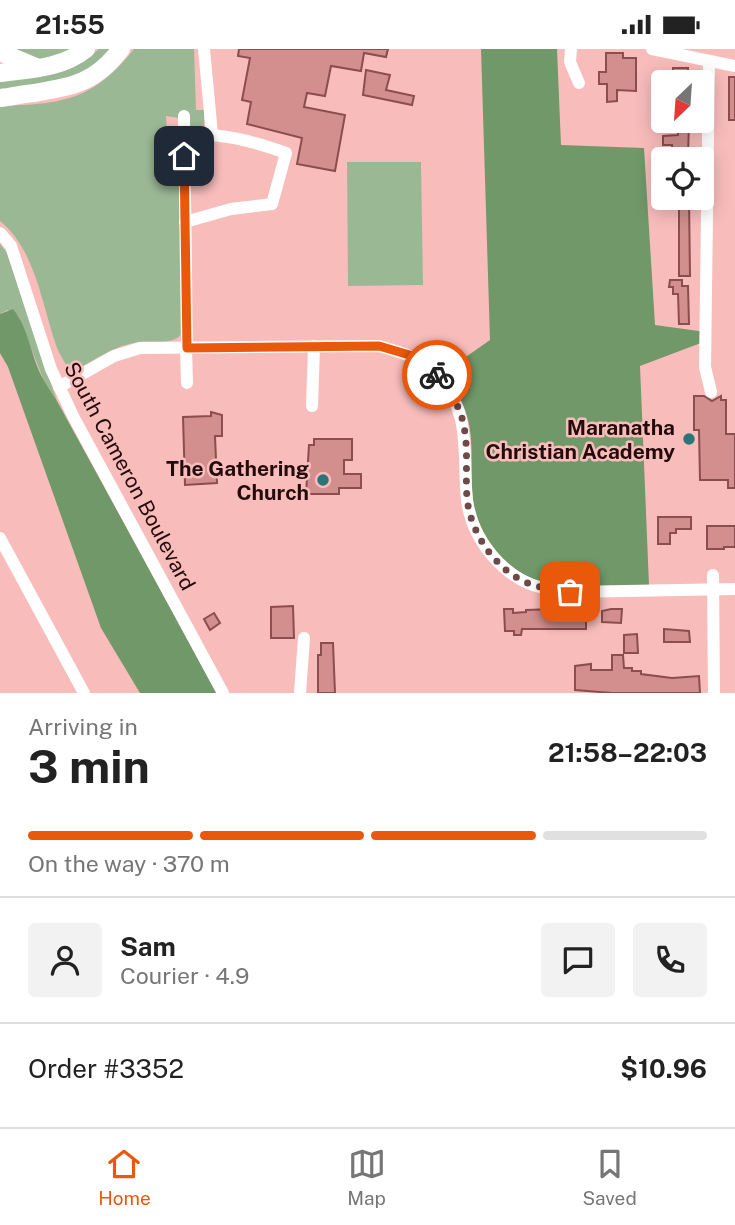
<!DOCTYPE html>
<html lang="en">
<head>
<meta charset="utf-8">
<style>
	:root { --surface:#fff; --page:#f2f2f2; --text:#222; --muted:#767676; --line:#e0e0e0; --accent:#ea580c }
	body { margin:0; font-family:"Public Sans",sans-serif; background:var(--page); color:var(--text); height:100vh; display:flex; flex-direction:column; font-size:26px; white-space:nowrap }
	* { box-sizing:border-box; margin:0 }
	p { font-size:23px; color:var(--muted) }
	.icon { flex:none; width:38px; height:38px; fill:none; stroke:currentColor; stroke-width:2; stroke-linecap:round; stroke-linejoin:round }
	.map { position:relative; height:644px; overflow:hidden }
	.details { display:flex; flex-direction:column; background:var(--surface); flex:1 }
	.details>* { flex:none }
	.needle { width:46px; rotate:205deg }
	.controls { position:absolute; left:651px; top:21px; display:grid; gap:14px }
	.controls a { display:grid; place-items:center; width:63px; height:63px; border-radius:7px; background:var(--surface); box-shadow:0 4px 18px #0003; font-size:35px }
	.pin { position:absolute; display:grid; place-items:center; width:60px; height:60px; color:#fff; margin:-30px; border-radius:14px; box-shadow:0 4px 10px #0006 }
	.courier { position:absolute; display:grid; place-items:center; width:70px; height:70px; margin:-35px; border:5px solid #ea580c; border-radius:50%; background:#fff; color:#222; box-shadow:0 2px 9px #0007 }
	.overview em { font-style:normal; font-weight:700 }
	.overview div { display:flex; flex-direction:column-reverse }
	.overview { display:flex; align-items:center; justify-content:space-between; height:119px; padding:0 28px }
	h1 { font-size:46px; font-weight:700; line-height:52px }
	.bar { display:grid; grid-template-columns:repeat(4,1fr); gap:10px 7px; align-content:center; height:84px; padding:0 28px }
	.bar i { height:9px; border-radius:5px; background:var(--line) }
	.bar .current { background:var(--accent) }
	.bar p { grid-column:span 4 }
	.line { display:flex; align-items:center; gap:18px; padding:0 28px; border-top:2px solid var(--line) }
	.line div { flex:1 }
	.round { display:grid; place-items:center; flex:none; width:74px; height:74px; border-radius:7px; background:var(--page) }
	.status { display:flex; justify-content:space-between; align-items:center; height:49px; padding:0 35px; background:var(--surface); direction:ltr }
	.status svg { height:19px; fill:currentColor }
	.menu { display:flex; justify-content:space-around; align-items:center; height:98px; border-top:2px solid var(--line); background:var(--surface); font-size:19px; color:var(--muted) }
	.menu a { display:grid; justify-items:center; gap:4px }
	.menu .current { color:var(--accent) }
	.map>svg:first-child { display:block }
	.green { fill:#9bb895 }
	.forest { fill:#719869 }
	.building { fill:#d28f8e; stroke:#8c4d4d; stroke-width:2 }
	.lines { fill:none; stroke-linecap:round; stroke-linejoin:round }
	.minor { stroke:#fff; stroke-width:12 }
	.highway { stroke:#fff; stroke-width:18 }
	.done { stroke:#6e4949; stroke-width:7; stroke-dasharray:0 12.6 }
	.route { stroke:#ea580c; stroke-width:9 }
	.poi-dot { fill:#2b7579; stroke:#f8bdbb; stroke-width:2.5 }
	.labels { text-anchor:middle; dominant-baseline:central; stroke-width:5; stroke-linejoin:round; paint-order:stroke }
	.poi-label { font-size:21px; font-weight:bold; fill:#240b0b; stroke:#f8bdbb; text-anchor:end }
	.street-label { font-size:21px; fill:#240b0b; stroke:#f8bdbb }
</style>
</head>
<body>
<div class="status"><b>21:55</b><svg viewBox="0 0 49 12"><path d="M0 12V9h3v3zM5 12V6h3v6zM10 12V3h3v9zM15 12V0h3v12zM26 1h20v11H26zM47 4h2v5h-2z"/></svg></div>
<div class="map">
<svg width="735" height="644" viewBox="0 0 735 644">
	<rect width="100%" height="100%" fill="#f8bdbb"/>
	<!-- green -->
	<g class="green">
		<polygon points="3,0 76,0 42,13"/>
		<path d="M99 0H116L82 28 0 45V31C39 27 68 28 99 0Z"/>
		<path d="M134 0H194L196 61H204V76L202 80H189L188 62 180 63 179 69 166 67 167 81 178 85 181 94 182 285C171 297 154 291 139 293 115 296 94 311 73 323L69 322C66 314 60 307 57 299 42 257 36 201 0 172V57C62 55 93 52 134 0Z"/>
		<polygon points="347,113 421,113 423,236 348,237"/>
		<polygon points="0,195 7,204 57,352 44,332 18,266 7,261 0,265"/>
	</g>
	<!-- forest -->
	<g class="forest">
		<path d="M481 0H557L561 96 644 99 655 276 706 283V292L640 317 649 536C616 537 580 542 547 535 508 525 479 490 473 451 469 421 476 390 465 361 461 348 450 335 443 324L490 291Z"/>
		<path d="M13 260C26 275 30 299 37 317 42 330 50 341 57 352L217 644H140L101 579 8 318 0 304V265Z"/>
	</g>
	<!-- building -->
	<g class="building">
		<polygon points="239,0 388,0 386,8 364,4 361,22 331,17 325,47 307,44 304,58 345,66 335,122 297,115 302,89 247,75 251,53 242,51 250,9 238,7"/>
		<polygon points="606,4 623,4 623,9 636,9 636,42 617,41 617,52 607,53 607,35 599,35 599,23 606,23"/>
		<polygon points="673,19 688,19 688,33 678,33 678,25 673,25"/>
		<polygon points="366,21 390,26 386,41 414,47 412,56 363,46"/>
		<rect x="729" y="28" width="6" height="43"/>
		<polygon points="678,72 689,72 688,108 673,108 672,96 663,96 663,87 678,86"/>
		<polygon points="679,149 689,149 690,227 679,227"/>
		<polygon points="670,231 682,231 682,237 688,237 689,275 679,275 678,245 673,245 673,238 669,238"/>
		<polygon points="694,347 704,347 712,352 721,347 721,351 726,351 726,385 735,385 735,439 728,439 728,431 700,431 699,381 694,381"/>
		<polygon points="211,363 222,366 222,387 215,387 217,434 185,436 183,368 211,367"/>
		<polygon points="314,390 352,390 352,411 344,411 344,425 361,425 361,439 339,439 339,445 306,445 309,396 314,396"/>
		<polygon points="658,468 691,468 691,480 676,480 676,484 670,484 670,495 658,495"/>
		<polygon points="707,477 735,477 735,498 724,498 724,500 707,500"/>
		<polygon points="293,557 294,589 271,589 271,558"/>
		<polygon points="504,560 513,560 513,564 526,563 526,561 556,560 559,562 579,560 586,562 586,580 522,580 521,586 514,586 514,582 505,582"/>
		<polygon points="611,560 622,560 621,574 602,573 602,562"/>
		<polygon points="214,564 220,574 210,581 204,570"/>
		<polygon points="664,580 689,582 690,593 664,593"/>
		<polygon points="637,585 638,604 624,604 624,586"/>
		<polygon points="321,594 333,594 335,644 318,644 318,606 321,606"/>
		<polygon points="612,606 623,606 624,619 632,619 632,622 641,622 641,625 672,629 699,627 700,644 612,644 575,641 575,617 591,615 591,621 612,621"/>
	</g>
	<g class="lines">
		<!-- minor -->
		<g class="minor">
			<polyline points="204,0 212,85"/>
			<polyline points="571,0 570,13 579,34"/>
			<polyline points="652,0 735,17"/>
			<polyline points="709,12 705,318 711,343"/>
			<polyline points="184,67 187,299"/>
			<path d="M184 86C220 83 252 92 286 104L272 155 231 160 185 173"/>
			<polyline points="0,184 11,197 51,320 73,367 223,644"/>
			<polyline points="186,299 187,334"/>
			<path d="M59 338 114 307 140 299 379 297C399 303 421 308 436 325 473 364 462 404 467 451 472 491 504 530 543 539 552 542 561 542 570 543L735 540"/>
			<polyline points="312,357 314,297"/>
			<polyline points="0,489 84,644"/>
			<polyline points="713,526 714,644"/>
			<polyline points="300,644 304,589"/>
		</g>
		<!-- highway -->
		<g class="highway">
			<polyline points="0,3 36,18"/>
			<path d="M0 24C30 20 61 20 86 0"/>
			<path d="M0 49C11 48 22 45 34 44 74 37 95 34 121 0"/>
		</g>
	</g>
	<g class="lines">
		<!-- done -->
		<path class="done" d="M437 326C448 340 459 355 463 373 469 398 465 424 467 449 470 482 493 517 523 532 538 539 554 541 570 543"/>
		<!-- route -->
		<polyline class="route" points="184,107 187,299 379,297 413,307 437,326"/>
	</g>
	<!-- markers -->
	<g class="poi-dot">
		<circle cx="689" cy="390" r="7"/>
		<circle cx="323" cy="431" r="7"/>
	</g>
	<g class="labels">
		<!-- poi labels -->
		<g class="poi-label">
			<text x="675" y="378">Maranatha<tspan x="675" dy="24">Christian Academy</tspan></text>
			<text x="309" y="419">The Gathering<tspan x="309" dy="24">Church</tspan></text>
		</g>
		<!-- street labels -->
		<g class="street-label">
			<text transform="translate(130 427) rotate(62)">South Cameron Boulevard</text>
		</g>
	</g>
</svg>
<div class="controls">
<a><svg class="needle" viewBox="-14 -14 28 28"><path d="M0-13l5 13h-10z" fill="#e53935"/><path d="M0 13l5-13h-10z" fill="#767676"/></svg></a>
<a><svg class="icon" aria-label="locate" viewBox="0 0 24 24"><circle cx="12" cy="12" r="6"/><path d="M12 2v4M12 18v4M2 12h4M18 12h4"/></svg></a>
</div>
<div class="pin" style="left:570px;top:543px;background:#ea580c"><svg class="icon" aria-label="bag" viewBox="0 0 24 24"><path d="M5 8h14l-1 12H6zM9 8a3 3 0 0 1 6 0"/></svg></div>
<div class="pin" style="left:184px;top:107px;background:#1f2937"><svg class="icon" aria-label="home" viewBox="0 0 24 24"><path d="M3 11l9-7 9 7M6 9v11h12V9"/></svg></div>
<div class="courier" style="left:437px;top:326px"><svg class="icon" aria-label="bike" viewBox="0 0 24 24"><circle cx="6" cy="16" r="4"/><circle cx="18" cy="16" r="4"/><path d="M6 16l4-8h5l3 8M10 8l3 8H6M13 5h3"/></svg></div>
</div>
<section class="details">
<div class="overview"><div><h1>3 min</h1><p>Arriving in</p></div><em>21:58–22:03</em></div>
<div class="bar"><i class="current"></i><i class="current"></i><i class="current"></i><i></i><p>On the way · 370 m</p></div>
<div class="line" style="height:126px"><a class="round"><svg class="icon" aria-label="person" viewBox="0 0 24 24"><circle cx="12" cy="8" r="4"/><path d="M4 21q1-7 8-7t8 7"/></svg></a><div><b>Sam</b><p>Courier · 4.9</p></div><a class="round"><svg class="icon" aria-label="chat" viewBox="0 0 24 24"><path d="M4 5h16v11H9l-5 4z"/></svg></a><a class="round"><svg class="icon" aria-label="phone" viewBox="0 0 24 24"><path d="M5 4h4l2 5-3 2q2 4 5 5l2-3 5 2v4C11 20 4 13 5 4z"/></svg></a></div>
<div class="line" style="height:91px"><div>Order #3352</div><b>$10.96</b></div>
</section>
<nav class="menu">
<a class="current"><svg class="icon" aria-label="home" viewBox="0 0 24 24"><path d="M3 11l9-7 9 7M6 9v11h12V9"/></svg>Home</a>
<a><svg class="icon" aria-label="map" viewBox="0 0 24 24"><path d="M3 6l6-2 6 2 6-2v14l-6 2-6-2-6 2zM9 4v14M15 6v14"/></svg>Map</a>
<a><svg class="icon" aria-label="saved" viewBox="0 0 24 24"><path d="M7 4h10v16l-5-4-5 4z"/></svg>Saved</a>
</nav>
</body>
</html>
